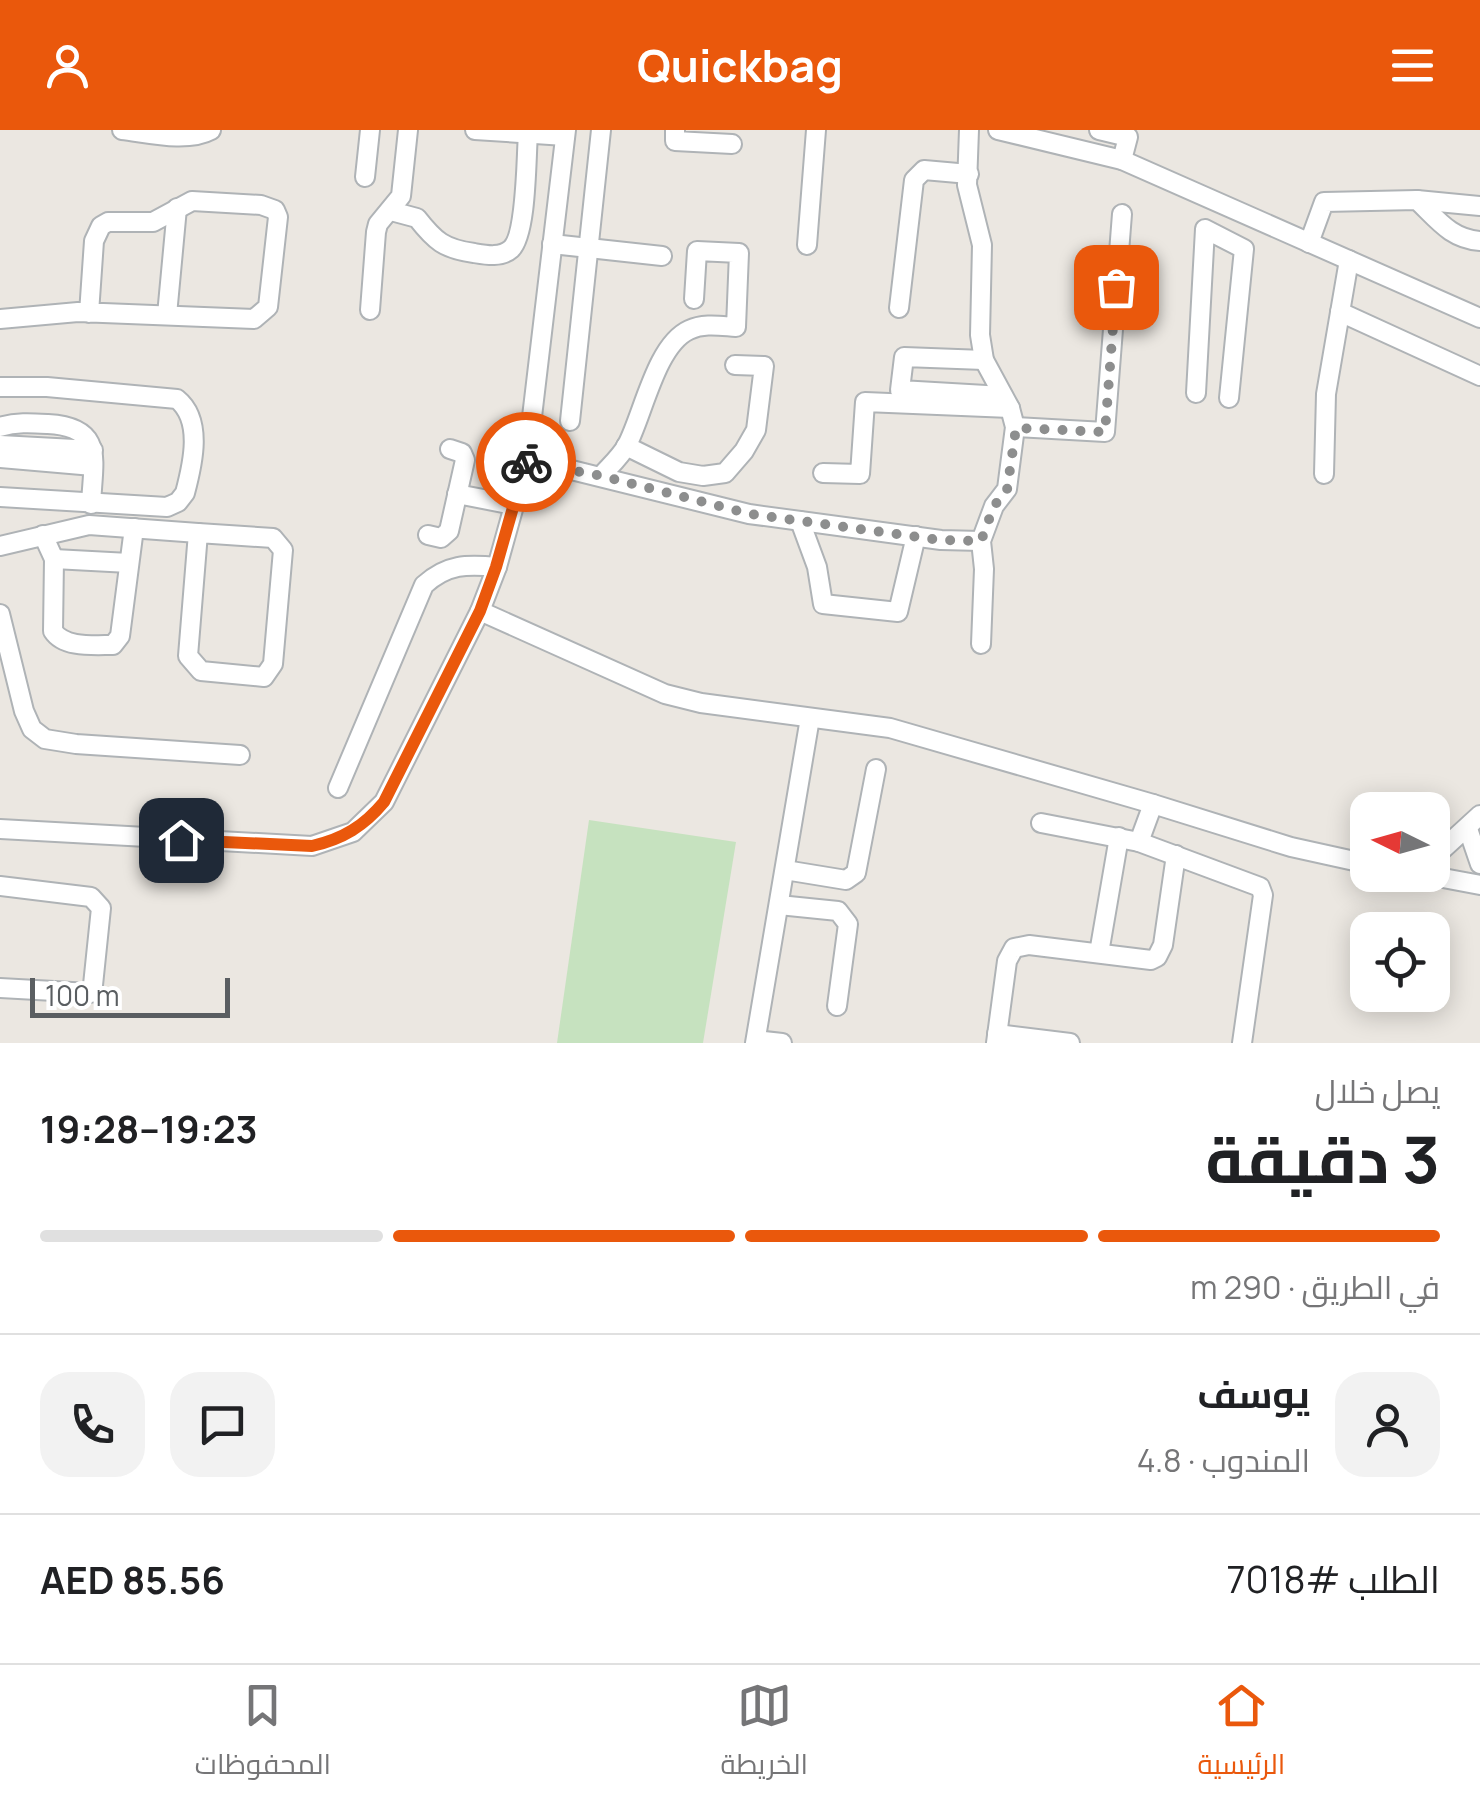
<!DOCTYPE html>
<html lang="ar">
<head>
<meta charset="utf-8">
<style>
	:root { --surface:#fff; --page:#f2f2f2; --text:#202124; --muted:#757577; --line:#e0e0e0; --accent:#ea580c }
	body { margin:0; font-family:Manrope,Cairo,sans-serif; background:var(--page); color:var(--text); direction:rtl; height:100vh; display:flex; flex-direction:column; font-size:38px; white-space:nowrap }
	* { box-sizing:border-box; margin:0 }
	p { font-size:32px; color:var(--muted) }
	.icon { flex:none; width:55px; height:55px; fill:none; stroke:currentColor; stroke-width:2; stroke-linecap:round; stroke-linejoin:round }
	.map { position:relative; height:913px; overflow:hidden; direction:ltr }
	.drawer { display:flex; flex-direction:column; background:var(--surface); flex:1 }
	.drawer>* { flex:none }
	.needle { width:65px; rotate:275deg }
	.buttons { position:absolute; left:1350px; top:662px; display:grid; gap:20px }
	.buttons a { display:grid; place-items:center; width:100px; height:100px; border-radius:20px; background:var(--surface); box-shadow:0 5px 25px #0003; font-size:50px }
	.scale { position:absolute; left:30px; bottom:25px; width:200px; box-sizing:border-box; padding-left:10px; border:5px solid #5a5e61; border-top:0; font-size:28px; line-height:35px; white-space:nowrap; color:#5a5e61; -webkit-text-stroke:8px #fff; paint-order:stroke }
	.pin { position:absolute; display:grid; place-items:center; width:85px; height:85px; color:#fff; margin:-42px; border-radius:20px; box-shadow:0 5px 15px #0006 }
	.courier { position:absolute; display:grid; place-items:center; width:100px; height:100px; margin:-50px; border:8px solid #ea580c; border-radius:50%; background:#fff; color:#222; box-shadow:0 2px 12px #0007 }
	.overview em { font-style:normal; font-weight:700 }
	.overview div { display:flex; flex-direction:column-reverse }
	.overview { display:flex; align-items:center; justify-content:space-between; height:170px; padding:0 40px }
	h1 { font-size:65px; font-weight:700; line-height:75px }
	.bar { display:grid; grid-template-columns:repeat(4,1fr); gap:15px 10px; align-content:center; height:120px; padding:0 40px }
	.bar i { height:12px; border-radius:8px; background:var(--line) }
	.bar .on { background:var(--accent) }
	.bar p { grid-column:span 4 }
	.line { display:flex; align-items:center; gap:25px; padding:0 40px; border-top:2px solid var(--line) }
	.line div { flex:1 }
	.round { display:grid; place-items:center; flex:none; width:105px; height:105px; border-radius:30px; background:var(--page) }
	header { display:flex; justify-content:space-between; align-items:center; height:130px; padding:0 40px; background:var(--accent); color:#fff; font-size:45px; font-weight:700 }
	.tabs { display:flex; justify-content:space-around; align-items:center; height:140px; border-top:2px solid var(--line); background:var(--surface); font-size:28px; color:var(--muted) }
	.tabs a { display:grid; justify-items:center; gap:5px }
	.tabs .on { color:var(--accent) }
	.map>svg:first-child { display:block }
	.green { fill:#c6e2bf }
	.lines { fill:none; stroke-linecap:round; stroke-linejoin:round }
	.minor-casing { stroke:#afb3b6; stroke-width:22 }
	.minor { stroke:#fff; stroke-width:18 }
	.done { stroke:#8d8e8e; stroke-width:10; stroke-dasharray:0 18 }
	.route { stroke:#ea580c; stroke-width:12 }
</style>
</head>
<body>
<header><svg class="icon" aria-label="menu" viewBox="0 0 24 24"><path d="M4 6h16M4 12h16M4 18h16"/></svg>Quickbag<svg class="icon" aria-label="person" viewBox="0 0 24 24"><circle cx="12" cy="8" r="4"/><path d="M4 21q1-7 8-7t8 7"/></svg></header>
<div class="map">
<svg width="1480" height="913" viewBox="0 0 1480 913">
	<rect width="100%" height="100%" fill="#ebe7e1"/>
	<!-- green -->
	<polygon class="green" points="589,690 736,712 703,913 557,913"/>
	<g class="lines">
		<defs>
			<g id="minor">
				<path d="M122 0C148 3 187 13 211 0"/>
				<polyline points="475,0 565,6"/>
				<polyline points="675,0 675,11 732,14"/>
				<polyline points="969,0 967,55 982,115 980,205 984,230 1010,278 1015,297 1007,359 994,376 981,411 984,439 981,514"/>
				<polyline points="998,0 1122,30 1480,188"/>
				<polyline points="1099,0 1128,7 1122,30"/>
				<polyline points="365,47 370,0"/>
				<polyline points="1417,70 1480,76"/>
				<path d="M391 81 417 88C435 111 444 119 474 123 486 125 501 128 511 119 527 104 526 27 528 4"/>
				<path d="M1309 113 1324 72 1417 70C1438 90 1451 109 1480 111"/>
				<polyline points="552,114 662,126"/>
				<polyline points="807,115 816,0"/>
				<polyline points="899,178 914,50 924,40 969,44"/>
				<polyline points="370,180 376,102 378,94 401,66 408,0"/>
				<polyline points="1340,182 1480,246"/>
				<polyline points="167,185 177,78"/>
				<polyline points="0,189 78,182 254,189 268,177 278,87 275,80 261,75 192,71 153,92 108,92 101,96 94,111 89,183"/>
				<polyline points="984,230 904,227 900,260 1003,266"/>
				<path d="M0 257H47L177 269C203 290 193 333 185 363L178 372 167 377 0 367"/>
				<polyline points="1196,263 1205,99 1244,119 1229,268"/>
				<polyline points="570,291 601,0"/>
				<path d="M0 297C16 292 31 293 48 294 105 297 93 330 91 374"/>
				<polyline points="1015,297 1105,302 1122,84"/>
				<polyline points="0,315 93,320"/>
				<polyline points="626,316 679,342 703,346 725,343 744,321 756,300 764,236 735,235"/>
				<polyline points="0,328 93,336"/>
				<polyline points="527,329 749,384 941,410 981,411"/>
				<polyline points="823,343 860,344 865,272 1010,278"/>
				<polyline points="1324,344 1326,264 1349,130"/>
				<path d="M602 345C610 336 621 326 627 315 643 285 656 215 689 200 704 193 720 196 736 197L739 123 697 121 694 169"/>
				<polyline points="457,364 514,375"/>
				<polyline points="800,391 817,437 823,474 898,482 916,406"/>
				<polygon points="198,403 273,408 283,420 273,534 264,547 201,541 188,526"/>
				<path d="M43 405 54 429 53 501C64 518 93 515 113 515L120 506 134 398"/>
				<polyline points="428,405 441,408 449,401 465,330 462,323 450,319"/>
				<polyline points="0,416 89,395 198,403"/>
				<polyline points="54,429 129,433"/>
				<polyline points="480,481 665,564 701,573 890,598 1153,674 1291,717 1368,734"/>
				<polyline points="0,484 24,581 32,599 45,609 76,614 240,625"/>
				<path d="M338 658 424 455C447 434 467 434 497 437"/>
				<polyline points="1041,693 1139,712 1260,757 1263,765 1242,913"/>
				<polyline points="0,699 312,716 353,702 384,672 480,481 497,437 527,329 566,0"/>
				<polyline points="1468,699 1480,734"/>
				<polyline points="1139,712 1153,674"/>
				<polyline points="1432,729 1480,685"/>
				<polyline points="785,740 846,750 856,743 876,639"/>
				<polyline points="1427,745 1480,755"/>
				<polyline points="0,756 91,767 101,778 93,855 90,863 0,858"/>
				<polyline points="779,775 838,781 848,794 837,876"/>
				<polyline points="1099,823 1119,707"/>
				<polyline points="997,904 1070,913"/>
				<polyline points="756,910 782,913"/>
				<polyline points="755,913 810,588"/>
				<polyline points="996,913 1007,831 1014,818 1029,815 1151,830 1157,827 1163,815 1176,725"/>
			</g>
		</defs>
		<!-- minor casing -->
		<use href="#minor" class="minor-casing"/>
		<!-- minor -->
		<use href="#minor" class="minor"/>
	</g>
	<g class="lines">
		<!-- done -->
		<polyline class="done" points="526,332 602,346 750,384 940,410 981,411 994,376 1007,360 1016,298 1105,302 1116,157"/>
		<!-- route -->
		<path class="route" d="M181 710 312 716C343 709 364 696 384 672L480 481 496 437 526 332"/>
	</g>
</svg>
<div class="buttons">
<a><svg class="needle" viewBox="-14 -14 28 28"><path d="M0-13l5 13h-10z" fill="#e53935"/><path d="M0 13l5-13h-10z" fill="#757577"/></svg></a>
<a><svg class="icon" aria-label="locate" viewBox="0 0 24 24"><circle cx="12" cy="12" r="6"/><path d="M12 2v4M12 18v4M2 12h4M18 12h4"/></svg></a>
</div>
<div class="scale">100 m</div>
<div class="pin" style="left:1116px;top:157px;background:#ea580c"><svg class="icon" aria-label="bag" viewBox="0 0 24 24"><path d="M5 8h14l-1 12H6zM9 8a3 3 0 0 1 6 0"/></svg></div>
<div class="pin" style="left:181px;top:710px;background:#1f2937"><svg class="icon" aria-label="home" viewBox="0 0 24 24"><path d="M3 11l9-7 9 7M6 9v11h12V9"/></svg></div>
<div class="courier" style="left:526px;top:332px"><svg class="icon" aria-label="bike" viewBox="0 0 24 24"><circle cx="6" cy="16" r="4"/><circle cx="18" cy="16" r="4"/><path d="M6 16l4-8h5l3 8M10 8l3 8H6M13 5h3"/></svg></div>
</div>
<section class="drawer">
<div class="overview"><div><h1>3 دقيقة</h1><p>يصل خلال</p></div><em>19:23–19:28</em></div>
<div class="bar"><i class="on"></i><i class="on"></i><i class="on"></i><i></i><p>في الطريق · 290 m</p></div>
<div class="line" style="height:180px"><a class="round"><svg class="icon" aria-label="person" viewBox="0 0 24 24"><circle cx="12" cy="8" r="4"/><path d="M4 21q1-7 8-7t8 7"/></svg></a><div><b>يوسف</b><p>المندوب · 4.8</p></div><a class="round"><svg class="icon" aria-label="chat" viewBox="0 0 24 24"><path d="M4 5h16v11H9l-5 4z"/></svg></a><a class="round"><svg class="icon" aria-label="phone" viewBox="0 0 24 24"><path d="M5 4h4l2 5-3 2q2 4 5 5l2-3 5 2v4C11 20 4 13 5 4z"/></svg></a></div>
<div class="line" style="height:130px"><div>الطلب #7018</div><b>AED 85.56</b></div>
</section>
<nav class="tabs">
<a class="on"><svg class="icon" aria-label="home" viewBox="0 0 24 24"><path d="M3 11l9-7 9 7M6 9v11h12V9"/></svg>الرئيسية</a>
<a><svg class="icon" aria-label="map" viewBox="0 0 24 24"><path d="M3 6l6-2 6 2 6-2v14l-6 2-6-2-6 2zM9 4v14M15 6v14"/></svg>الخريطة</a>
<a><svg class="icon" aria-label="saved" viewBox="0 0 24 24"><path d="M7 4h10v16l-5-4-5 4z"/></svg>المحفوظات</a>
</nav>
</body>
</html>
